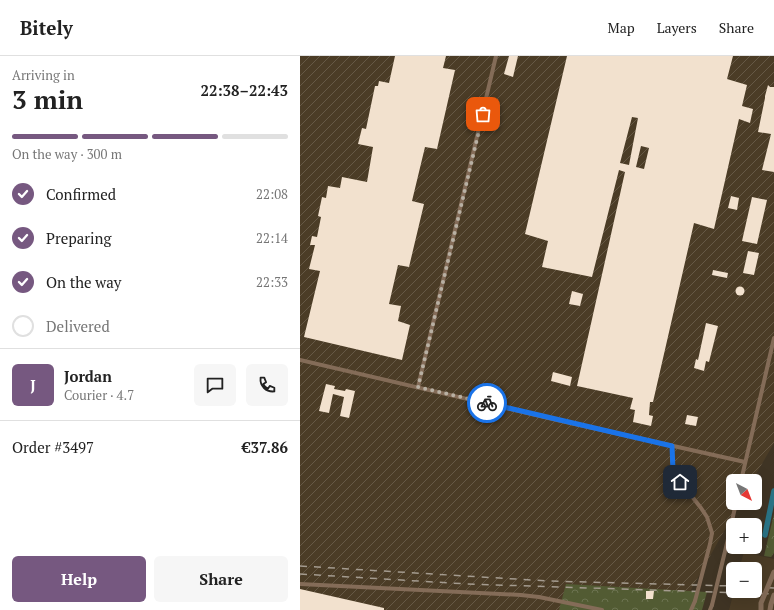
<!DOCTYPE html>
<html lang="en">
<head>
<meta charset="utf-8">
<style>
	:root { --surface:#fff; --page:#f6f6f6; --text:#222; --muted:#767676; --line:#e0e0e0; --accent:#765880 }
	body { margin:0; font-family:"PT Serif",serif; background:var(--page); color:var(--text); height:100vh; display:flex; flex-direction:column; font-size:15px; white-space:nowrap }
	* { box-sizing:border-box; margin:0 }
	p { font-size:13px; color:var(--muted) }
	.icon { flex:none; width:22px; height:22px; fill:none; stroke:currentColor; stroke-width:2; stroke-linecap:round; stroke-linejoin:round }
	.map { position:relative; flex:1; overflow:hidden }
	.details { display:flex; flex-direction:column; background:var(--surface); width:300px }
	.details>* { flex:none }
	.needle { width:26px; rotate:138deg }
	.controls { position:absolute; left:426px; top:418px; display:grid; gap:8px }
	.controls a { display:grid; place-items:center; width:36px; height:36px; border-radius:6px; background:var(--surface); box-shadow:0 4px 16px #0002; font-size:20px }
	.pin { position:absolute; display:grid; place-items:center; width:34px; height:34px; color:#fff; margin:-17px; border-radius:8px; box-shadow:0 2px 6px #0006 }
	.courier { position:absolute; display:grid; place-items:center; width:40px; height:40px; margin:-20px; border:3px solid #1a73e8; border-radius:50%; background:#fff; color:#222; box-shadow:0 1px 5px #0007 }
	.head em { font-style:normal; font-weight:700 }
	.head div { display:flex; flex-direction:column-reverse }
	.head { display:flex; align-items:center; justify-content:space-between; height:68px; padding:0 12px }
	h1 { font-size:26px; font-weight:700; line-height:30px }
	.bar { display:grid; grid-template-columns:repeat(4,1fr); gap:6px 4px; align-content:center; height:48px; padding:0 12px }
	.bar i { height:5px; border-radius:3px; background:var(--line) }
	.bar .current { background:var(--accent) }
	.bar p { grid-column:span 4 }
	.line { display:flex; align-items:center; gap:10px; padding:0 12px; border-top:1px solid var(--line) }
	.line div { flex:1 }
	.round { display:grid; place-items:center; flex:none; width:42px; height:42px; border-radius:6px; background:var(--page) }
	ol { padding:0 12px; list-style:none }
	li { display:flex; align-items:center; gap:12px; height:44px }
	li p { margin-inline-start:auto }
	li .icon { padding:4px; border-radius:50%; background:var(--accent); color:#fff; stroke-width:4 }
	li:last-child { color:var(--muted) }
	li i { width:22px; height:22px; border:2px solid var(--line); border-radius:50% }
	.primary-button { display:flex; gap:8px; margin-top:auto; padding:8px 12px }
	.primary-button a { flex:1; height:46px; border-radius:6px; background:var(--accent); color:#fff; font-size:16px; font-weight:700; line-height:46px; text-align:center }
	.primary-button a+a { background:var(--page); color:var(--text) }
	header { display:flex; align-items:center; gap:24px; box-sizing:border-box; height:56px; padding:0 20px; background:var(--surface); border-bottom:1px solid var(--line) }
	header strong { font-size:19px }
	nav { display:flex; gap:22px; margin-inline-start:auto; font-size:14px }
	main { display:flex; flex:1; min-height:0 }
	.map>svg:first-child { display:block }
	.industrial { fill:url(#industrial-furrows) }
	.built { fill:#4b3c26 }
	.forest { fill:url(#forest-crowns) }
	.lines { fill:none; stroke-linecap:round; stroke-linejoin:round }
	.canal { stroke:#2a7486; stroke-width:5.5 }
	.building { fill:#f2e1ce; fill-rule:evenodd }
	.minor { stroke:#846c58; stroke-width:4 }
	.tertiary { stroke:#846c58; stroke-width:5 }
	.rail { stroke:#a49b8f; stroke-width:1.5; stroke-dasharray:7 7; stroke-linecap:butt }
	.minor-bridge { stroke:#846c58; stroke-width:4 }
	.tertiary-bridge { stroke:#846c58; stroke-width:5 }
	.done { stroke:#b8b0a3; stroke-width:4; stroke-dasharray:0 7.2 }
	.route { stroke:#1a73e8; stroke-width:5 }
</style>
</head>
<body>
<header>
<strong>Bitely</strong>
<nav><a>Map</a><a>Layers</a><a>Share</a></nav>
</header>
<main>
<section class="details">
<div class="head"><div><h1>3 min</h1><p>Arriving in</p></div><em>22:38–22:43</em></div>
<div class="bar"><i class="current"></i><i class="current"></i><i class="current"></i><i></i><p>On the way · 300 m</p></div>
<ol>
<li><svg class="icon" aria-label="check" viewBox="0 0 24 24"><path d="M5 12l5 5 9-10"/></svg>Confirmed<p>22:08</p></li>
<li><svg class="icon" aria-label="check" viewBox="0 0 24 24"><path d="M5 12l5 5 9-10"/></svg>Preparing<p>22:14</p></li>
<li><svg class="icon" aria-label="check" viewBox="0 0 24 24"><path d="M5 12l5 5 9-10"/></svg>On the way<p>22:33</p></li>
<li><i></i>Delivered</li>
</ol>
<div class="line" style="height:72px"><b class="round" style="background:var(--accent);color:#fff">J</b><div><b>Jordan</b><p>Courier · 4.7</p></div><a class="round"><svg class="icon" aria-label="chat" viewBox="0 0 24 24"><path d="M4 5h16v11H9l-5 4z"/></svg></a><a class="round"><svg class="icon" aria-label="phone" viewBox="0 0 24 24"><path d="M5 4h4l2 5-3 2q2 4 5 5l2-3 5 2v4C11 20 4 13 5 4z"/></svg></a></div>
<div class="line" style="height:52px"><div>Order #3497</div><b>€37.86</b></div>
<div class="primary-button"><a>Help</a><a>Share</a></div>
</section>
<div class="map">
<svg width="474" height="554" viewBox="0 0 474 554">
	<defs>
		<pattern id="industrial-furrows" width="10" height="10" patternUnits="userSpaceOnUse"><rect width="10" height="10" fill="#4b3c26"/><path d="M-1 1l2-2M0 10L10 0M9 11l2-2" fill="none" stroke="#665946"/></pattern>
		<pattern id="forest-crowns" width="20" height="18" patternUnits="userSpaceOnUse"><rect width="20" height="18" fill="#525b33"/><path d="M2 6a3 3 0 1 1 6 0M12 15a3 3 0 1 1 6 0" fill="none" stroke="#6c7351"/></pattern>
	</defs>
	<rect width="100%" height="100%" fill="#3f3424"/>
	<!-- industrial -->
	<polygon class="industrial" points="0,0 474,0 474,387 452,425 433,425 433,447 440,447 384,546 265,554 0,554"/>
	<!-- built -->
	<polygon class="built" points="444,496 474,503 474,554 429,554 434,535 455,535 455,513 439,513"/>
	<!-- forest -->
	<g class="forest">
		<polygon points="474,458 474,497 471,501 464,500"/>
		<polygon points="266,528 407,536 402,554 259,554"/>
	</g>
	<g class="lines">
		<!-- canal -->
		<polyline class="canal" points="465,479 474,435"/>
	</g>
	<!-- building -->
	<g class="building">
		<polygon points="95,0 146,0 143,12 155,14 137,93 125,91 112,145 124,148 109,211 98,209 89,248 101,250 98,265 110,269 102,304 4,281 20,215 9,213 15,189 10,189 12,180 17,181 21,161 18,160 22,141 26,142 28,130 40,132 42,121 67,126 73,91 58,88 62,72 66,73 75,30 78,30 79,25 89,27"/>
		<polygon points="209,0 218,0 213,21 204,18"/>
		<path d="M267 0H433L427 23 447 29 442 50 453 53 450 67 439 63 414 173 394 167 353 346H350L349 359 353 360 351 370 333 366 335 354 330 353 333 342 277 330 325 116 319 114 292 221 242 211 248 185 225 178ZM332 61 338 62 329 109 320 107ZM341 90 349 92 344 113 336 111Z"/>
		<polygon points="468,29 470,31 474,31 474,116 462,114 471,78 458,76 465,42 465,40"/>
		<polygon points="431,140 439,142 437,154 428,152"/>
		<polygon points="452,141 467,144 457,188 442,185"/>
		<polygon points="448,195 459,197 454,219 443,217"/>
		<polygon points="413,214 428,217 427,222 412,219"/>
		<circle cx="440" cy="235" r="4.5"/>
		<polygon points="272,235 283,238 280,250 269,248"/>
		<polygon points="406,267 418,270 409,306 406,305 404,315 394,312 396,303 398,304"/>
		<polygon points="253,316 272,321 270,330 251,325"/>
		<polygon points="26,328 35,330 34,333 45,335 46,333 55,335 49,362 40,360 44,341 33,338 29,357 19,355"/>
		<polygon points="387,359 398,361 396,370 385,368"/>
		<polygon points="0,533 84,552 84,554 0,554"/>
		<polygon points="346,535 354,535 353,543 346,543"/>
	</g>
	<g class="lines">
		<!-- minor -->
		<g class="minor">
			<polyline points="0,304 257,364 445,406"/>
			<polyline points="118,331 196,0"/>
			<polyline points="372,390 372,405 376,420 401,452 407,461 412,477"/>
			<polyline points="441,425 474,282"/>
			<polyline points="428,483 436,447"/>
			<polyline points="0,528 221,539 239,541 302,554"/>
			<polyline points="391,554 395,545"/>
			<polyline points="410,554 412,549"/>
		</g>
		<!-- tertiary -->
		<polyline class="tertiary" points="470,554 471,548 474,539"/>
		<!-- rail -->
		<g class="rail">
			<polyline points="0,510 248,525 433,530"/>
			<polyline points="0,518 167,528 474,538"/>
			<polyline points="455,531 474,532"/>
		</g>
		<!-- minor-bridge -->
		<g class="minor-bridge">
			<polyline points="395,545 410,488 412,477"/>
			<polyline points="412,549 428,483"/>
		</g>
		<!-- tertiary-bridge -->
		<polyline class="tertiary-bridge" points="461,554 461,547 474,516"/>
	</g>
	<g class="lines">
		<!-- done -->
		<polyline class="done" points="183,58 118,331 187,347"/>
		<!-- route -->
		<polyline class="route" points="187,347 372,390 373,414 380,426"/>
	</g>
</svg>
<div class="controls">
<a><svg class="needle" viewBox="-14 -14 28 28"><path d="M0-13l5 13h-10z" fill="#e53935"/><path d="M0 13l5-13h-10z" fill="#767676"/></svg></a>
<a>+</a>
<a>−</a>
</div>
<div class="pin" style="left:183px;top:58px;background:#ea580c"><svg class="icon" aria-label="bag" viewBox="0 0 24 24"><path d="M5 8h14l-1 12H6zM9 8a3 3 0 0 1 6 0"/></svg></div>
<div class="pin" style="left:380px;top:426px;background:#1f2937"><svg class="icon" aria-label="home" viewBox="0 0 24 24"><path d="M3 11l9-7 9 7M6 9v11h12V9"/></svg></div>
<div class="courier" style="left:187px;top:347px"><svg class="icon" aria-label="bike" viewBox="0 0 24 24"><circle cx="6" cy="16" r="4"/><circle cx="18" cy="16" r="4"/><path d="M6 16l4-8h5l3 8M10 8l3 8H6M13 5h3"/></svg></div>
</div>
</main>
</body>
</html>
